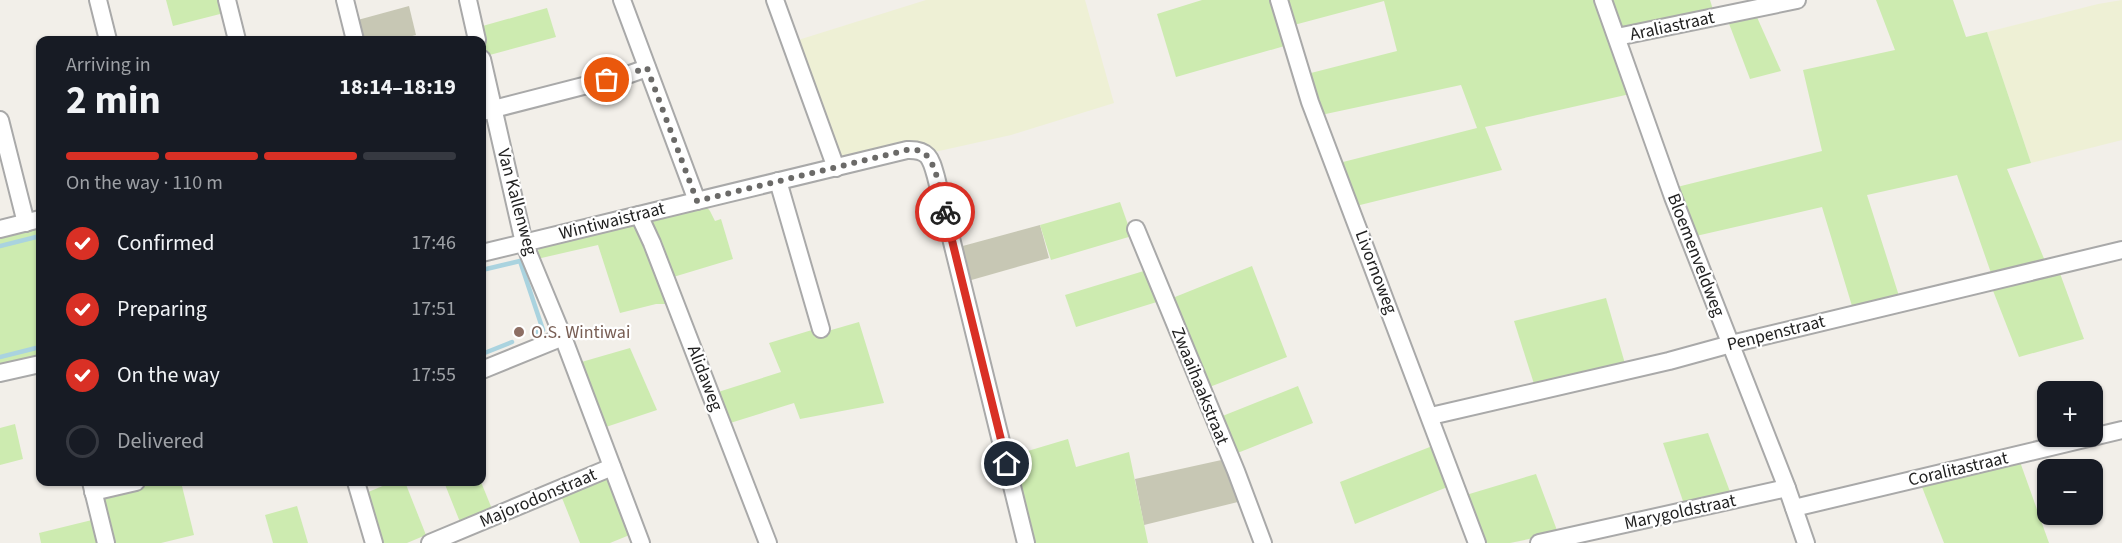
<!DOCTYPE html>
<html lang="en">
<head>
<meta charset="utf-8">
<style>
	:root { --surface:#171b24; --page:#242831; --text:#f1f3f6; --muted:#9ea1a6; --line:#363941; --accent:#d93025 }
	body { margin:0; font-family:"Source Sans 3",sans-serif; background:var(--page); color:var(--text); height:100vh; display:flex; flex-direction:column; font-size:22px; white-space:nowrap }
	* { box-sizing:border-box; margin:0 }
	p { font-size:20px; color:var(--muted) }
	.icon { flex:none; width:33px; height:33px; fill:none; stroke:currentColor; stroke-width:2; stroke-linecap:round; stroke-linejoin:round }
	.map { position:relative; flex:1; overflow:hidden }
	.panel { position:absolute; left:36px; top:36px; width:450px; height:450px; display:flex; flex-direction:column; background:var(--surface); border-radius:12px; box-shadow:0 2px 4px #0004 }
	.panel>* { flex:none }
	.tools { position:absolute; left:2037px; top:381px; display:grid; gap:12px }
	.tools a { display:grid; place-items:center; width:66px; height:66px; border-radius:12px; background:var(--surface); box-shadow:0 2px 4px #0004; font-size:30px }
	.pin { position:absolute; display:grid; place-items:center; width:51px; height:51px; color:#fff; margin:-26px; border:3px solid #fff; border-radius:50%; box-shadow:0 2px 6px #0007 }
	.courier { position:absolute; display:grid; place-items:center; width:60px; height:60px; margin:-30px; border:4px solid #d93025; border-radius:50%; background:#fff; color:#222; box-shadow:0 2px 8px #0007 }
	.head em { font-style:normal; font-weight:700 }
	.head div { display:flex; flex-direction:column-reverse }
	.head { display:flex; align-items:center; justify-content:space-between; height:102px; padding:0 30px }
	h1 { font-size:39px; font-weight:700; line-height:45px }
	.bar { display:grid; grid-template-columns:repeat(4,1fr); gap:9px 6px; align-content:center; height:72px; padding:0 30px }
	.bar i { height:8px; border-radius:4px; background:var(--line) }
	.bar .active { background:var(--accent) }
	.bar p { grid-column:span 4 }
	ol { padding:0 30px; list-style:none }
	li { display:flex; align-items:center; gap:18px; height:66px }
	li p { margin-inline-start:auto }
	li .icon { padding:6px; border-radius:50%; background:var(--accent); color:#fff; stroke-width:4 }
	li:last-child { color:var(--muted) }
	li i { width:33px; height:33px; border:3px solid var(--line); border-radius:50% }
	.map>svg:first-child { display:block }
	.construction { fill:#c7c7b4 }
	.farmland { fill:#eef0d5 }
	.grass { fill:#cdebb0 }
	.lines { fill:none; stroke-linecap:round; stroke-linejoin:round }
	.stream { stroke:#aad3df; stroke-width:4.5 }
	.minor-casing { stroke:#a9a9a9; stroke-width:20 }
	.minor { stroke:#fff; stroke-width:16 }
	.done { stroke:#6b6a68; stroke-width:6; stroke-dasharray:0 10.8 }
	.route { stroke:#d93025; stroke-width:8 }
	.education-dot { fill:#8d6e63; stroke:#fff; stroke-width:2 }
	.labels { text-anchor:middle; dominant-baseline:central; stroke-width:4.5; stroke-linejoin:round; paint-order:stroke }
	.street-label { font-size:18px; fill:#222; stroke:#fff }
	.education-label { font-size:18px; fill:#785e54; stroke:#fff; text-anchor:start }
</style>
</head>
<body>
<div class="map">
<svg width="2122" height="543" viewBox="0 0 2122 543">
	<rect width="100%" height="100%" fill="#f2efe9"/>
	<!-- construction -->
	<g class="construction">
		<polygon points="409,6 416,35 397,40 359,40 354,21"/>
		<polygon points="1040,225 1049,258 968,281 959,247"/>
		<polygon points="1226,459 1242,501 1144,525 1135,479"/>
	</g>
	<!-- farmland -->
	<g class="farmland">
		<polygon points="926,0 1085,0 1114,103 1011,135 930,153 842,158 836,156 795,41"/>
		<polygon points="2122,0 2122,140 2031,163 1987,32 2098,4"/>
	</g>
	<!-- grass -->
	<g class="grass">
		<polygon points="166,0 221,0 224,13 173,26"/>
		<polygon points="1202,0 1273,0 1288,45 1176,77 1157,14"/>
		<polygon points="1286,0 1594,0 1630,94 1485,127 1502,170 1356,206 1339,163 1477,128 1461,85 1321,115 1307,74 1397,51 1384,1 1294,25"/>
		<polygon points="1609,0 1710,0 1714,13 1624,28 1619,24"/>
		<polygon points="1876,0 1953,0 1966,37 1987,32 2031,163 2007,169 2045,261 1991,273 1957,175 1867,195 1899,296 1852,306 1822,207 1696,236 1677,187 1822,151 1803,70 1895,50"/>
		<polygon points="547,8 556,37 486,56 479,27"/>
		<polygon points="1756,15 1781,71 1750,79 1728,21"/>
		<polygon points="1120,202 1132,236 1051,260 1040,225"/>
		<polygon points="703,203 710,211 715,221 721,219 733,259 670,278 649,222 653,217"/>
		<polygon points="625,222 639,224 668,304 656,304 620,313 598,245 537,259 537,254 540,246"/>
		<polygon points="40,225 40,356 0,366 0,235"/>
		<polygon points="1252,266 1287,357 1207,388 1170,299"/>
		<polygon points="2058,268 2084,339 2019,357 1990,283"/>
		<polygon points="1147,270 1160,301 1076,327 1065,295"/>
		<polygon points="1606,298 1626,367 1535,387 1514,321"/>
		<polygon points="859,322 884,403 800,419 794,403 727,424 715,393 781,372 769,343 812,330 814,335"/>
		<polygon points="630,348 657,410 603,428 578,363"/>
		<polygon points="1298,386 1313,423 1235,454 1220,417"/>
		<polygon points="15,424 23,459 0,465 0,428"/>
		<polygon points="1708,433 1732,497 1685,507 1663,443"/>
		<polygon points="1068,439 1076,467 1129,452 1148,543 1028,543 1008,457"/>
		<polygon points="1435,445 1450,486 1355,524 1340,482"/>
		<polygon points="2019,459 2049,543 1944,543 1920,482"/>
		<polygon points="1536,474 1558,533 1510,543 1485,543 1466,495"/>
		<polygon points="604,477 610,480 632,534 610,543 580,543 560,493"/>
		<polygon points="122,482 181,482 194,535 161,543 111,543 100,489"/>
		<polygon points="392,482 405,482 426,535 407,543 381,543 366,493"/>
		<polygon points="444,482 481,482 492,509 460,522"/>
		<polygon points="297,506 308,543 273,543 265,515"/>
		<polygon points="96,519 102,543 41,543 39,533"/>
	</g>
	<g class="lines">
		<!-- stream -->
		<g class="stream">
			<polyline points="0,246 40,236"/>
			<polyline points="482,270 520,261 543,330 534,333"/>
			<polyline points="482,354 512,342"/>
			<polyline points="0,357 40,347"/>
		</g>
		<defs>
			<g id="minor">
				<polyline points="98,0 108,40"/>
				<polyline points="227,0 237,40"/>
				<polyline points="345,0 355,40"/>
				<polyline points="468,0 477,40"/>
				<polyline points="622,0 697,201"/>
				<polyline points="775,0 836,168"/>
				<polyline points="1279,0 1310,102 1477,543"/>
				<polyline points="1603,0 1673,197 1787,488 1806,543"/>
				<polyline points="1617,37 1797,0"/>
				<polyline points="482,59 524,243 563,337 641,543"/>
				<polyline points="482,112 630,74 647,68"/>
				<polyline points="0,120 26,223"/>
				<polyline points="778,181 821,329"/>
				<polyline points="639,215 652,243 768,543"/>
				<polyline points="0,229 40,219"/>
				<polyline points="1136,229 1236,471 1263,543"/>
				<path d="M482 253 907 150C929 149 931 159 936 177L1026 543"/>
				<polyline points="482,370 563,337"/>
				<polyline points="0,373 40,364"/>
				<polyline points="1431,416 1669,361 1731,344 2122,250"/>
				<polyline points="91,482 106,543"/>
				<polyline points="356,482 374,543"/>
				<polyline points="93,492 136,482"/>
				<polyline points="1794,508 2122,430"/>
				<polyline points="430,543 612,467"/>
				<polyline points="1539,543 1787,488"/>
			</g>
		</defs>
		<!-- minor casing -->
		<use href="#minor" class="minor-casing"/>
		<!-- minor -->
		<use href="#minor" class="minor"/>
	</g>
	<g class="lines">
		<!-- done -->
		<path class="done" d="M607 80 647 68 697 201 907 150C914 150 919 149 925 154 936 162 942 198 945 212"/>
		<!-- route -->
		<polyline class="route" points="945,212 1007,464"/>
	</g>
	<!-- markers -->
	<circle class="education-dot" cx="519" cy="332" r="6"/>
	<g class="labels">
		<!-- street labels -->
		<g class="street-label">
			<text transform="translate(1672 26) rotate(-12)">Araliastraat</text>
			<text transform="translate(517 202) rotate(75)">Van Kallenweg</text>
			<text transform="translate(612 221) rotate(-14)">Wintiwaistraat</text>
			<text transform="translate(1696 255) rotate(69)">Bloemenveldweg</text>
			<text transform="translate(1376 272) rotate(69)">Livornoweg</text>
			<text transform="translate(1776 333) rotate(-14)">Penpenstraat</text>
			<text transform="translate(705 378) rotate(69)">Alidaweg</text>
			<text transform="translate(1200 386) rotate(68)">Zwaaihaakstraat</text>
			<text transform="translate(1958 469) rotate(-13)">Coralitastraat</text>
			<text transform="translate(538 498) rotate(-23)">Majorodonstraat</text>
			<text transform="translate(1680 512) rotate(-12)">Marygoldstraat</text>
		</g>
		<!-- education labels -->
		<g class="education-label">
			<text x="531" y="332">O.S. Wintiwai</text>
		</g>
	</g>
</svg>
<div class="tools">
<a>+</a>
<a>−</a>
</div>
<div class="pin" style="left:607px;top:80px;background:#ea580c"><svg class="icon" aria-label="bag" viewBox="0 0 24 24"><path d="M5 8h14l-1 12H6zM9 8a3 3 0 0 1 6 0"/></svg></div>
<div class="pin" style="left:1007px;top:464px;background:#1f2937"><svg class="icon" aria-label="home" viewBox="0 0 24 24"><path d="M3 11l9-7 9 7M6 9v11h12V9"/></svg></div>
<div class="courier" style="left:945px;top:212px"><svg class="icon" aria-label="bike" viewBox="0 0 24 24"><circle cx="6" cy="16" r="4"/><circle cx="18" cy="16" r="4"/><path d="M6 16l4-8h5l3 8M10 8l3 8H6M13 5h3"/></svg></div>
<section class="panel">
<div class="head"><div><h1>2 min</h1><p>Arriving in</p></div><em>18:14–18:19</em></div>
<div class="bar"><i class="active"></i><i class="active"></i><i class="active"></i><i></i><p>On the way · 110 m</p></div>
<ol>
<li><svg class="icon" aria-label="check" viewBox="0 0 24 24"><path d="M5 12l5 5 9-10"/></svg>Confirmed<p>17:46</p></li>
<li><svg class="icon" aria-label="check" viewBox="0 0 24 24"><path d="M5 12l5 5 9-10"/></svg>Preparing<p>17:51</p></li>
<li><svg class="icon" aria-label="check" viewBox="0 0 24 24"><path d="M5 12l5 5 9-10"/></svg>On the way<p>17:55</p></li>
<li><i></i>Delivered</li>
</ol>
</section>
</div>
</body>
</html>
